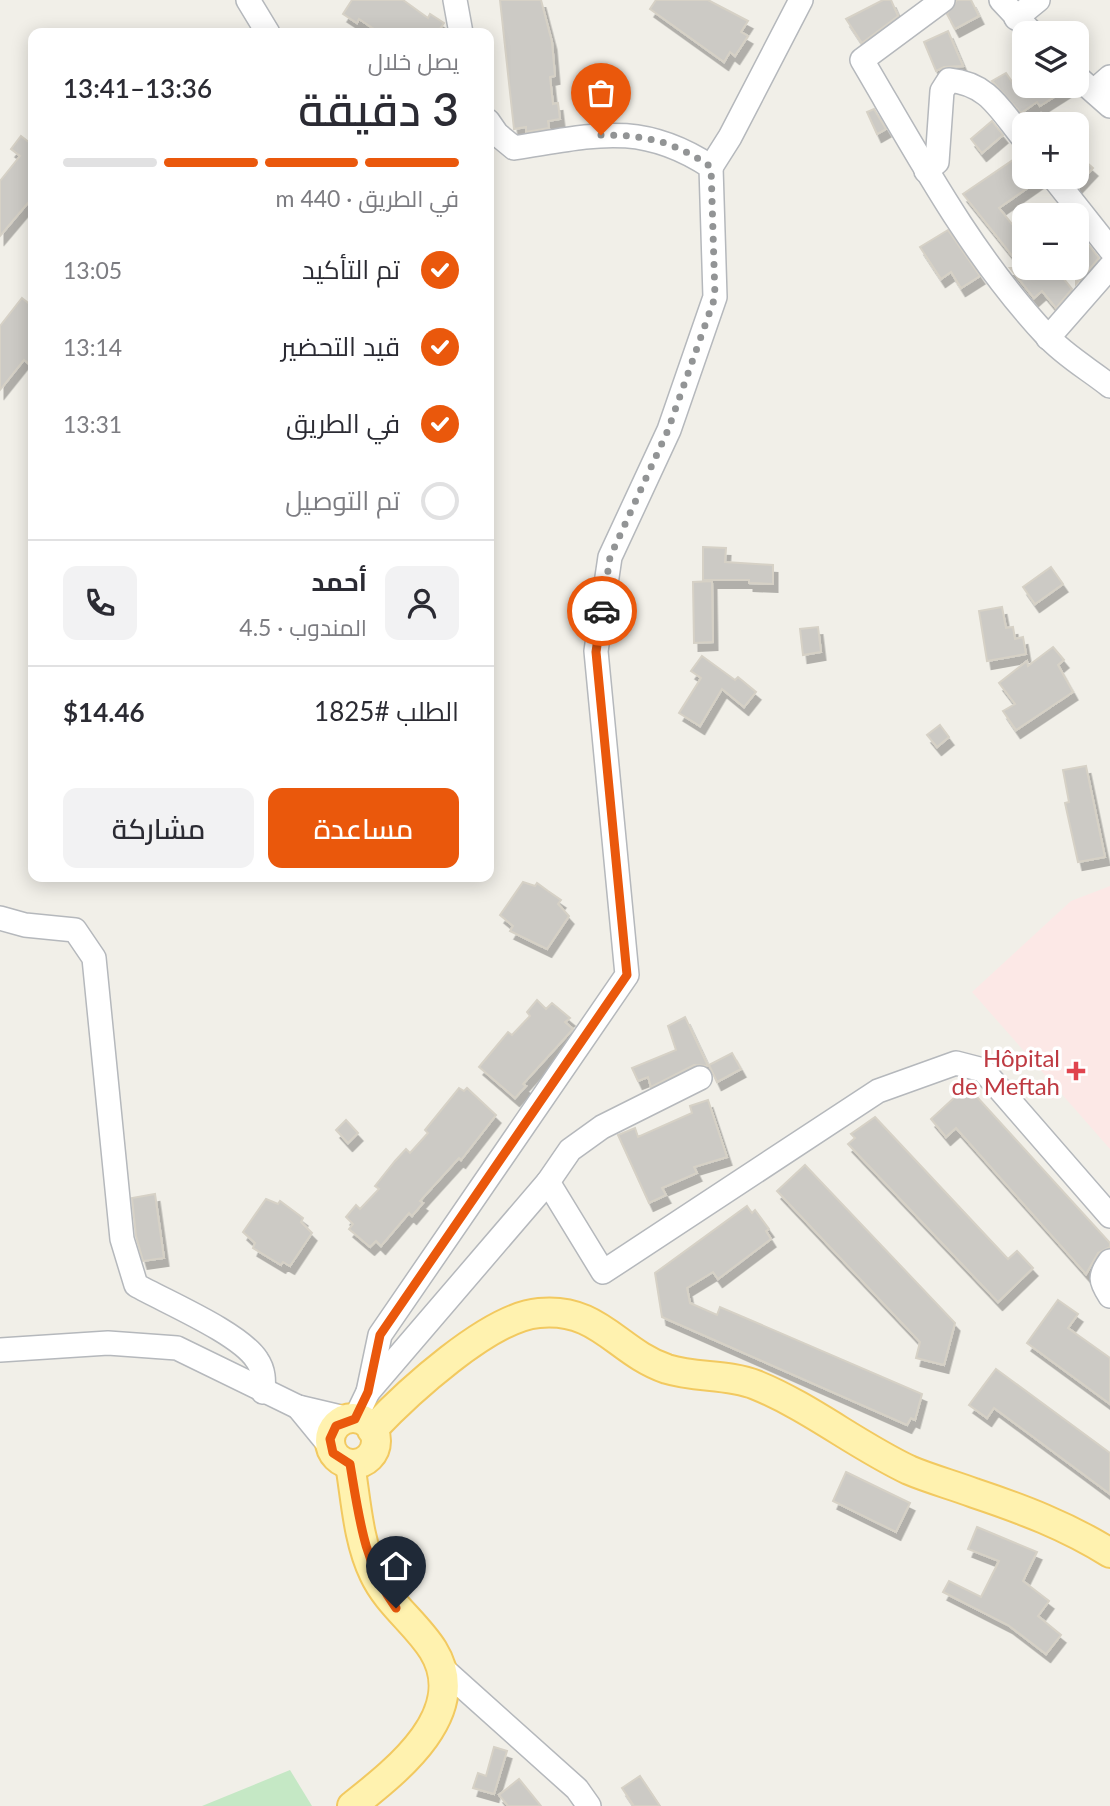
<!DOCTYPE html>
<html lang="ar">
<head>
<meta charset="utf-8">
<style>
	:root { --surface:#fff; --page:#f2f2f3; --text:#2b2b33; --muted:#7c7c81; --line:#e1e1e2; --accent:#ea580c }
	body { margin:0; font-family:Lato,Cairo,sans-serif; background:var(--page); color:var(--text); direction:rtl; height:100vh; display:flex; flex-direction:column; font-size:26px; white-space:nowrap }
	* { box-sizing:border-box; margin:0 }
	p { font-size:23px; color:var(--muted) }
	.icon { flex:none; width:38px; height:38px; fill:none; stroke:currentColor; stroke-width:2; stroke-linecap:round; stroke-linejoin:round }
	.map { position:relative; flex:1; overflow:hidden; direction:ltr }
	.panel { position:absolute; left:28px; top:28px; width:466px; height:854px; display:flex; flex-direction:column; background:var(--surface); border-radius:14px; box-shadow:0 4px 18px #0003; direction:rtl }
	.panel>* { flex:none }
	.tools { position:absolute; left:1012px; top:21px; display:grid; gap:14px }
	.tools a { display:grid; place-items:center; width:77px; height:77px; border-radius:14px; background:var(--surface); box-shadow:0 4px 18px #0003; font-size:35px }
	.pin { position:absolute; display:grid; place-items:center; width:60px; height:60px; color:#fff; margin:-72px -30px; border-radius:50% 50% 50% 0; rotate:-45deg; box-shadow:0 0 7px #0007 }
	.pin .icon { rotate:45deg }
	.courier { position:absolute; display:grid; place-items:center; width:70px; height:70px; margin:-35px; border:5px solid #ea580c; border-radius:50%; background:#fff; color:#222; box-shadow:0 2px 9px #0007 }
	.head em { font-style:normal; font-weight:600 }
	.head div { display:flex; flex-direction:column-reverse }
	.head { display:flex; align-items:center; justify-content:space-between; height:119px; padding:0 35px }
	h1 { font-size:46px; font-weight:600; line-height:52px }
	.bar { display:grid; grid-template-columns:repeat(4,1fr); gap:10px 7px; align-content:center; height:84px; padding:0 35px }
	.bar i { height:9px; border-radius:5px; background:var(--line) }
	.bar .active { background:var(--accent) }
	.bar p { grid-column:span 4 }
	.line { display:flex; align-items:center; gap:18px; padding:0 35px; border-top:2px solid var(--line) }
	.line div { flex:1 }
	.round { display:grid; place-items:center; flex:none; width:74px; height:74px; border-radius:14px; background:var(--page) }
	ol { padding:0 35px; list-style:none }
	li { display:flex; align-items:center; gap:21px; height:77px }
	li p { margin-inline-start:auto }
	li .icon { padding:7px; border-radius:50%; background:var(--accent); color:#fff; stroke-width:4 }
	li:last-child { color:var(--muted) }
	li i { width:38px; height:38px; border:4px solid var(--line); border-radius:50% }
	.button { display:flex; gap:14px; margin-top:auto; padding:14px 35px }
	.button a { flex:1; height:80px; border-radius:14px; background:var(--accent); color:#fff; font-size:28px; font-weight:600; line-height:80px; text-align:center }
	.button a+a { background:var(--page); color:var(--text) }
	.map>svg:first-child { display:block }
	.medical { fill:#fce8e6 }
	.green { fill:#c5e8c5 }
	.building { fill:#cccac5; stroke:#d6d1c6; stroke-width:2; filter:url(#shadow) }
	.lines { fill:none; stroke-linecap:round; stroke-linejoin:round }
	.minor-casing { stroke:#b5b8bc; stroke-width:26 }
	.major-casing { stroke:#f2c960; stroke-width:32 }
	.minor { stroke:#fff; stroke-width:23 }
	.major { stroke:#fff2af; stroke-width:28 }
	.done { stroke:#929495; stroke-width:7; stroke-dasharray:0 12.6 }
	.route { stroke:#ea580c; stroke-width:9 }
	.health-dot { fill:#e0444e; stroke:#fff; stroke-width:2.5 }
	.labels { text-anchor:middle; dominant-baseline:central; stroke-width:7; stroke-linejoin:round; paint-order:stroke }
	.health-label { font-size:24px; fill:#be3a42; stroke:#fff; text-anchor:end }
</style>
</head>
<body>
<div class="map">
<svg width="1110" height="1806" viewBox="0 0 1110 1806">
	<defs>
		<filter id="shadow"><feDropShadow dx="4.5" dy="8" stdDeviation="0" flood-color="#0004"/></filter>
	</defs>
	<rect width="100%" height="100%" fill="#f1efe8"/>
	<!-- medical -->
	<polygon class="medical" points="1110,886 1110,1149 972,992 1071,901"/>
	<!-- green -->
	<polygon class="green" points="290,1770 312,1806 202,1806"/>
	<!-- building -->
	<g class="building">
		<polygon points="352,0 403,0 428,18 430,14 444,23 437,33 380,33 359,19 357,23 343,14"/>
		<polygon points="500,0 541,0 552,42 555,76 550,77 553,104 558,103 560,119 548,121 549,128 526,132 526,127 514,129"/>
		<polygon points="656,0 708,0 748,21 741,32 748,36 735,56 730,52 724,62 650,9"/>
		<polygon points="883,0 891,0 898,16 862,43 846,19"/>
		<polygon points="957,0 971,0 979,16 955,29 947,14"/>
		<polygon points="948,31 963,66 944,67 936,71 924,42"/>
		<polygon points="1006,73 1015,86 1024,81 1024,86 1068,88 1040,106 1037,102 1021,113 992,81"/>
		<polygon points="874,109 886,129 877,134 867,112"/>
		<polygon points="992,121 1003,135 982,153 971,139"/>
		<polygon points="21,136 30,143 33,140 33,197 0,236 0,181 20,156 11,149"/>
		<polygon points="1023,153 1024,177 1039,177 1039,180 999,208 1024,239 1024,268 1055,268 1072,289 1056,308 1042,291 1034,298 1010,268 1022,268 963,194"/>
		<polygon points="1076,153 1093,168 1077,185 1076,184"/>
		<polygon points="1076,229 1099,258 1076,284"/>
		<polygon points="948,230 980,276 961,288 951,272 941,279 920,247"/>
		<polygon points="22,298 33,307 33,367 24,360 0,390 0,326"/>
		<polygon points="703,547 726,548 725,562 773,565 773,584 749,583 749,580 703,580"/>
		<polygon points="1051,567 1063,584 1035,604 1023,587"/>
		<polygon points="712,581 713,642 694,643 693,582"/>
		<polygon points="1002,607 1006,628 1013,627 1015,639 1023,637 1026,654 987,661 979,611"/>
		<polygon points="818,627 821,652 803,655 800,629"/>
		<polygon points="1053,647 1064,660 1058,665 1073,692 1016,730 1003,711 1015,704 999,683 1027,661 1028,666"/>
		<polygon points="702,656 735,680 738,677 756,692 744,707 722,689 700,726 679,713 701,678 691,671"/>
		<polygon points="940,725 949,737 937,747 927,735"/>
		<polygon points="1086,766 1105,857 1078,862 1065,803 1069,802 1063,770"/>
		<polygon points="523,882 535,886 537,883 548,891 561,900 558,904 569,916 547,949 510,931 513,926 500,915"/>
		<polygon points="537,1000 546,1009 552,1003 570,1018 565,1022 573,1029 523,1084 526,1086 515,1098 479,1067 508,1032 512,1035 530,1016 527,1012"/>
		<polygon points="685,1017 708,1066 694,1065 651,1087 648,1077 638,1081 632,1068 676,1050 668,1026"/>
		<polygon points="732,1053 741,1069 717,1082 709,1065"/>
		<polygon points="967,1086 1110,1243 1110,1247 1098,1253 1086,1274 956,1128 946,1137 931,1119"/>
		<polygon points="459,1088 464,1091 467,1088 496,1115 461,1160 459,1158 420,1201 423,1203 412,1216 409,1213 381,1246 376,1241 370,1247 349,1229 353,1224 346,1217 356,1205 360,1209 379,1189 375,1186 395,1161 406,1149 410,1153 428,1133 425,1130"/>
		<polygon points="708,1100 727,1157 694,1167 697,1173 662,1188 666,1195 649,1203 618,1135 635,1128 638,1137 692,1113 690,1106"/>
		<polygon points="875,1117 1008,1259 1017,1251 1033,1268 998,1302 848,1144 855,1138 851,1134"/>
		<polygon points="346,1120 358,1133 348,1143 336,1130"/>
		<polygon points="805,1165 955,1323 944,1365 916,1358 920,1342 777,1191"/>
		<polygon points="155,1194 164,1258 143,1261 136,1236 132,1198"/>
		<polygon points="266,1199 278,1204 280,1201 291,1209 303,1218 301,1222 312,1233 290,1266 283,1262 281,1265 253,1248 255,1243 243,1232"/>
		<polygon points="747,1206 752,1213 755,1210 769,1229 766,1231 771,1239 718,1279 713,1272 687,1288 690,1303 717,1315 720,1307 922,1394 915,1420 911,1418 907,1425 662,1317 655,1273"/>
		<polygon points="1058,1300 1078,1314 1068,1328 1110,1358 1110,1404 1027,1343"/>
		<polygon points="996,1369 1110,1453 1110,1494 994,1408 987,1418 969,1405"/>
		<polygon points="846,1472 910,1503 896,1532 833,1501"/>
		<polygon points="977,1527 1037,1552 1023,1581 1049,1601 1038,1616 1061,1635 1046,1654 1008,1625 943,1592 949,1581 981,1597 999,1561 968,1549"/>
		<polygon points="494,1747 507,1751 494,1794 473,1788 478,1773 486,1776"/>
		<polygon points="640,1776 660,1806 634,1806 622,1788"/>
		<polygon points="519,1779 541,1806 508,1806 499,1795"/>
	</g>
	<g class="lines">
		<defs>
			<g id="minor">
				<polyline points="248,0 268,33"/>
				<polyline points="455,0 461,33"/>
				<path d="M943 0 862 60C918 155 971 255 1047 336 1064 355 1090 370 1110 386"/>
				<polyline points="1001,0 1032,33"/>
				<polyline points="1016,18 1038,0"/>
				<polyline points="1076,76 1110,106"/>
				<polyline points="1094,91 1110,77"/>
				<polyline points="711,167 730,137 801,0"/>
				<path d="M926 171 937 162 942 91 949 80C989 84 1000 110 1024 139"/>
				<polyline points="1053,177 1110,249"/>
				<polyline points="1048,338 1110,267"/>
				<path d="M0 918 25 925 75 930 94 958 122 1239 136 1285C166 1302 240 1333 257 1360 264 1370 264 1381 263 1392"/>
				<polyline points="548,1182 570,1150 602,1127 700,1078"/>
				<path d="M1110 1261C1099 1276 1100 1281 1110 1296"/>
				<polyline points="0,1350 108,1343 177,1348 298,1407 349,1419"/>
				<path d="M368 1392 380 1335 627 975 596 651 610 557 669 430 715 297 711 167C640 120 592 136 514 148L497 134 488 121"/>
				<polyline points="298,1407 330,1446"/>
				<polyline points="355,1419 368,1392 548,1182 603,1272 878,1091 956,1063 983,1070 1110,1216"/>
				<polyline points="441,1667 577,1789 589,1806"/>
			</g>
			<g id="major">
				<circle cx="353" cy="1441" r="23"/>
				<path d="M372 1430C406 1394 489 1317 539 1313 599 1307 617 1352 667 1369 696 1378 728 1374 756 1385 810 1407 856 1445 909 1470 930 1479 953 1485 974 1493 1022 1509 1067 1526 1110 1553"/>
				<path d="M350 1464C356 1500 358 1541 374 1574 388 1604 416 1623 433 1650 472 1713 395 1772 352 1806"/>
			</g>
		</defs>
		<!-- minor casing -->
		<use href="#minor" class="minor-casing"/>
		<!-- major casing -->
		<use href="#major" class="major-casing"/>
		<!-- minor -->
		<use href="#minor" class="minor"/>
		<!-- major -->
		<use href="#major" class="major"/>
	</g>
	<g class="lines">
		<!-- done -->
		<path class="done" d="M601 135C646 135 673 141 711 167L715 297 668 430 610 557 602 611"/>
		<!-- route -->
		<path class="route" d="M396 1608C364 1564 359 1517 350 1464L333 1453 330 1439 336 1426 355 1419 368 1392 380 1335 627 975 596 652 602 611"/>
	</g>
	<!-- markers -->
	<path class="health-dot" d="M1072.5 1060.5h7v7h7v7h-7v7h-7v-7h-7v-7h7z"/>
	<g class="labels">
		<!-- health labels -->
		<g class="health-label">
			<text x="1060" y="1057">Hôpital<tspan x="1060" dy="28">de Meftah</tspan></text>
		</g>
	</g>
</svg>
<div class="tools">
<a><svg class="icon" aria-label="layers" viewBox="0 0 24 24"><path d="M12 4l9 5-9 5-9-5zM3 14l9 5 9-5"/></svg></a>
<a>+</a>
<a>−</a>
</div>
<div class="pin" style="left:601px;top:135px;background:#ea580c"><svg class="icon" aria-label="bag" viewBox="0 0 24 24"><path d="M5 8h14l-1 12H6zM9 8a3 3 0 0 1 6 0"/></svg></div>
<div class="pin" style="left:396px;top:1608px;background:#1f2937"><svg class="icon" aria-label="home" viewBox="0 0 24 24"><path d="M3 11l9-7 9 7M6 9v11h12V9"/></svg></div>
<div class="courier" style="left:602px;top:611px"><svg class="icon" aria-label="car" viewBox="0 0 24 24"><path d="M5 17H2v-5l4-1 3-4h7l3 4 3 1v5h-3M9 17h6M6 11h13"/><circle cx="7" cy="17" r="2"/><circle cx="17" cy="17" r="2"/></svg></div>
<section class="panel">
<div class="head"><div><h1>3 دقيقة</h1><p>يصل خلال</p></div><em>13:36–13:41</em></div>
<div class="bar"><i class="active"></i><i class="active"></i><i class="active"></i><i></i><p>في الطريق · 440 m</p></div>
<ol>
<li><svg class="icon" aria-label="check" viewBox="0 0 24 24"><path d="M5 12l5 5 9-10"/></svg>تم التأكيد<p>13:05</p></li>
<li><svg class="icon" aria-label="check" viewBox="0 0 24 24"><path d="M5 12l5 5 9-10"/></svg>قيد التحضير<p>13:14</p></li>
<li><svg class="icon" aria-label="check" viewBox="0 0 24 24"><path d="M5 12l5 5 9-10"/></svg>في الطريق<p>13:31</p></li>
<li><i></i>تم التوصيل</li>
</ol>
<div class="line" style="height:126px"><a class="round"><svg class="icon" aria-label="person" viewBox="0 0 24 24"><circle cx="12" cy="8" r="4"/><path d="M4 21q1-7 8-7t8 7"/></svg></a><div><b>أحمد</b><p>المندوب · 4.5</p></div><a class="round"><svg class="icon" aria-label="phone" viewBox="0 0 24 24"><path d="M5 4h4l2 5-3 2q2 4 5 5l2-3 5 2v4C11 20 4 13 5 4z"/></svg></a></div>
<div class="line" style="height:91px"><div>الطلب #1825</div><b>$14.46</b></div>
<div class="button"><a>مساعدة</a><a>مشاركة</a></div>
</section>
</div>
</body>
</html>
